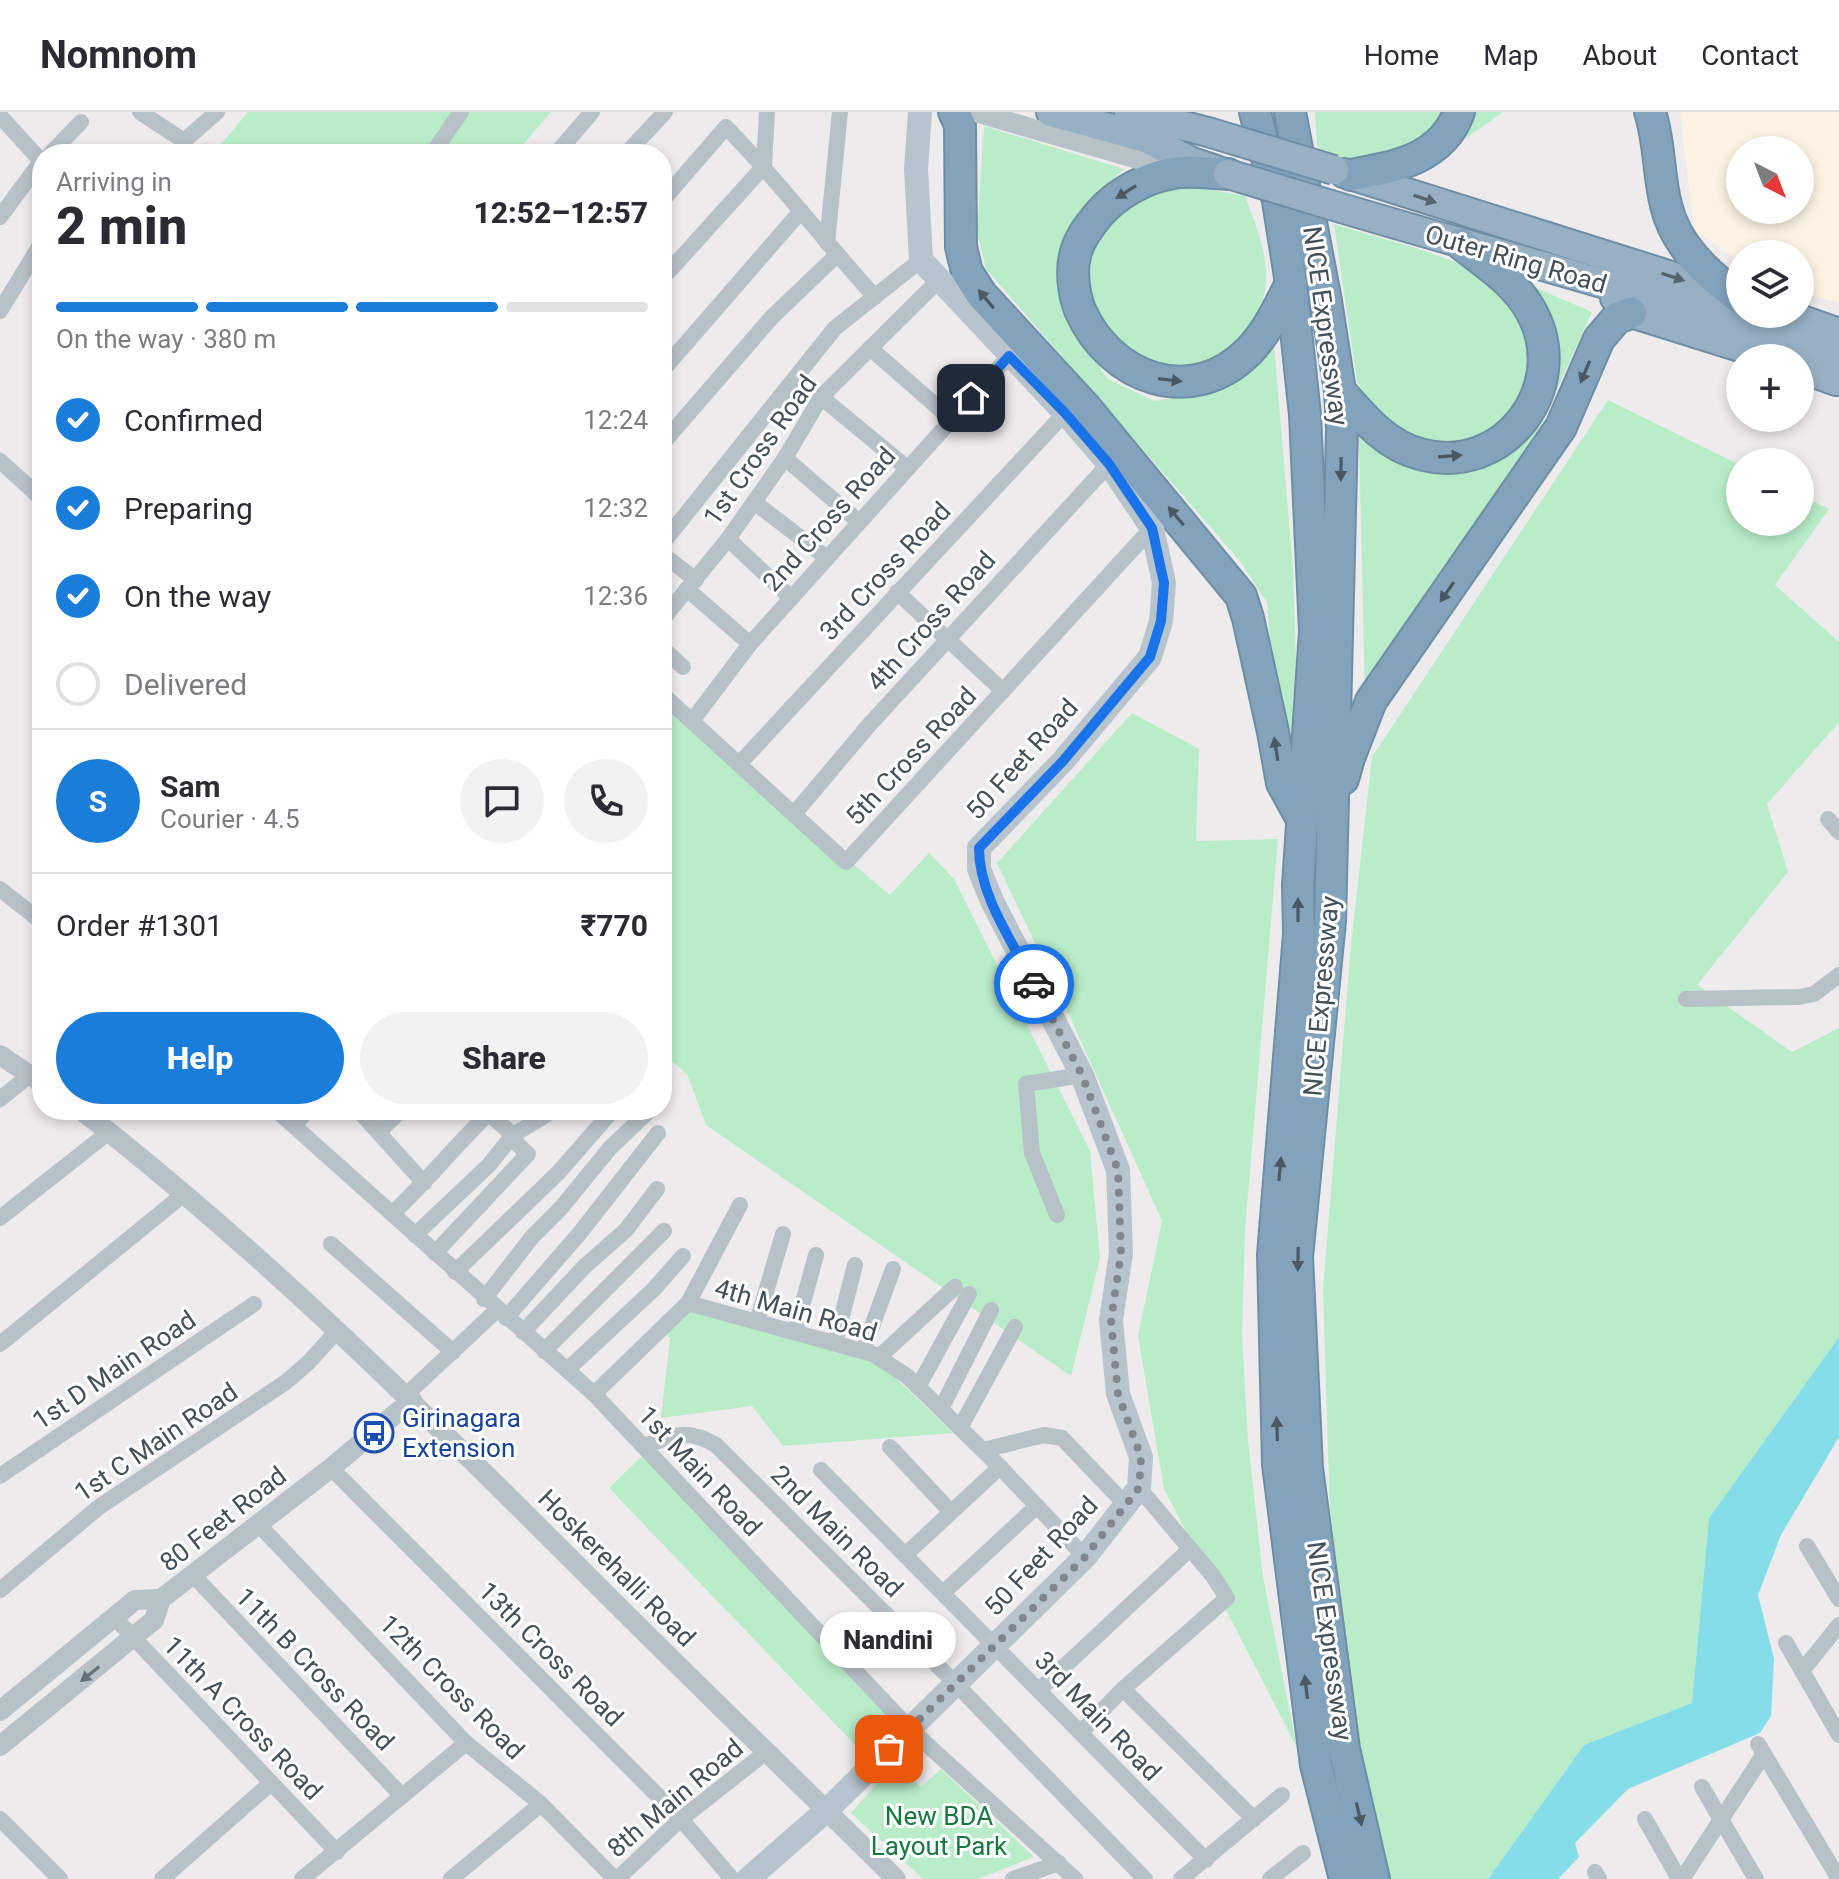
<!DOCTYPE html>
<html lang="en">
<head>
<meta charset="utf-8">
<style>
	:root { --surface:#fff; --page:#f2f2f3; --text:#2b2b33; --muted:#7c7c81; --line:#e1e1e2; --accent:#1a7dda }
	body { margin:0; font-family:Roboto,sans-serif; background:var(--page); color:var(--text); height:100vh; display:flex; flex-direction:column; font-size:30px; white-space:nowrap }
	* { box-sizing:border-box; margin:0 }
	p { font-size:26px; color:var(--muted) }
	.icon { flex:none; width:44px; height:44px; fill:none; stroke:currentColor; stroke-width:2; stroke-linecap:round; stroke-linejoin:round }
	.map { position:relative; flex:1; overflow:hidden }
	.details { position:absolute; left:32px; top:32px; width:640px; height:976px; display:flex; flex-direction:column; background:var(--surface); border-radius:32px; box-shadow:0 4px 12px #0003 }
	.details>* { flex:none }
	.needle { width:52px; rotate:138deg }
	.fabs { position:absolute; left:1726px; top:24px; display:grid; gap:16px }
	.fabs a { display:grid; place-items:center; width:88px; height:88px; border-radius:50%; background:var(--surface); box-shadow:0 4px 12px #0003; font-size:40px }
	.pin { position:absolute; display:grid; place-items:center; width:68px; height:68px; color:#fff; margin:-34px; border-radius:16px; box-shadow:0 4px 12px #0006 }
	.courier { position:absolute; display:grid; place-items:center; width:80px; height:80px; margin:-40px; border:6px solid #1a73e8; border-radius:50%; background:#fff; color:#222; box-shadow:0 2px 10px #0007 }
	.bubble { position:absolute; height:56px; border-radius:28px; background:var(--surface); box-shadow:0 4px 12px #0003; font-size:26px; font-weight:800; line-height:56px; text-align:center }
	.head em { font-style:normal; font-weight:800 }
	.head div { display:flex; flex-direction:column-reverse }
	.head { display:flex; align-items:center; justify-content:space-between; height:136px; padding:0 24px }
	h1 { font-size:52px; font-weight:800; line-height:60px }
	.bar { display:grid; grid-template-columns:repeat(4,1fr); gap:12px 8px; align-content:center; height:96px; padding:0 24px }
	.bar i { height:10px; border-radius:6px; background:var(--line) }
	.bar .active { background:var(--accent) }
	.bar p { grid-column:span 4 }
	.line { display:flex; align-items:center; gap:20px; padding:0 24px; border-top:2px solid var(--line) }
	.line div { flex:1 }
	.round { display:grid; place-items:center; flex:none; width:84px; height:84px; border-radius:42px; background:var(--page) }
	ol { padding:0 24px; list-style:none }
	li { display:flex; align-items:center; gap:24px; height:88px }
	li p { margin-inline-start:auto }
	li .icon { padding:8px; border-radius:50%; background:var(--accent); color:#fff; stroke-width:4 }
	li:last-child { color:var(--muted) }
	li i { width:44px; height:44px; border:4px solid var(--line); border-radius:50% }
	.button { display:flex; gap:16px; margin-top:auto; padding:16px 24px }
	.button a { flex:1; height:92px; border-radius:48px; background:var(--accent); color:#fff; font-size:32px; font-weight:800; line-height:92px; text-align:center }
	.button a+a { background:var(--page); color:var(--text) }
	header { display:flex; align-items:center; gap:48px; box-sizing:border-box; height:112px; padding:0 40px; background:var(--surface); border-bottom:2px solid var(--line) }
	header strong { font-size:38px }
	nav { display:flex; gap:44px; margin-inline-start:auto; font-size:28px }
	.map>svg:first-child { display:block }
	.commercial { fill:#fbf2e3; fill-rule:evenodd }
	.green { fill:#b9edc9 }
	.water { fill:#86ddea }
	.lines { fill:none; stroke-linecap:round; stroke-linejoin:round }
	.trunk-casing { stroke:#6e8ea6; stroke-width:32 }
	.motorway-casing { stroke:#6e8ea6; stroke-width:34 }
	.minor { stroke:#b7c1c8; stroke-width:16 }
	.tertiary { stroke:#b7c1c8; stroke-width:20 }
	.secondary { stroke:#b7c4ce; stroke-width:24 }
	.trunk { stroke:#97b0c3; stroke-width:28 }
	.motorway { stroke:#83a2bb; stroke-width:30 }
	.trunk-bridge-casing { stroke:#6e8ea6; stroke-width:32; stroke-linecap:butt }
	.trunk-bridge { stroke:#97b0c3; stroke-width:28 }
	.oneway { fill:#4a5862 }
	.oneway2 { fill:#55636d }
	.oneway3 { fill:#66727a }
	.done { stroke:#80868c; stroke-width:8; stroke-dasharray:0 14.4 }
	.route { stroke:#1a73e8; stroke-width:10 }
	.labels { text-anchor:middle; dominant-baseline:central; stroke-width:6; stroke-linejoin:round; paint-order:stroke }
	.street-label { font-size:26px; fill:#445058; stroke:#fff }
	.transit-label { font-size:26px; fill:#164399; stroke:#fff; text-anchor:start }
	.park-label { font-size:26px; fill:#177840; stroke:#fff }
</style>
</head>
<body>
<header>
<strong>Nomnom</strong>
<nav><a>Home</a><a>Map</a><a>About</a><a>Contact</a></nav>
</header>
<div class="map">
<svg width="1839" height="1767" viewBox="0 0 1839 1767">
	<rect width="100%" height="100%" fill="#eeebec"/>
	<!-- commercial -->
	<path class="commercial" d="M1680 0H1839V191L1800 180V142H1740V150L1694 118ZM1740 38H1800V98H1740Z"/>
	<!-- green -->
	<g class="green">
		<polygon points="248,0 551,0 515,42 213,42"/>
		<path d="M1315 0H1443C1429 45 1378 45 1339 51L1317 34Z"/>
		<polygon points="1474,0 1503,0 1462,29"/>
		<polygon points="984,14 1124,57 1096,82 1072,111 1056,164 1068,213 1108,267 1154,289 1211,280 1243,261 1274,233 1293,457 1298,606 1296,616 1290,619 1282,619 1277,611 1267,490 1239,448 986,157 977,120"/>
		<path d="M1200 76 1245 84C1254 109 1265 134 1266 160 1268 234 1193 279 1131 239 1125 235 1116 230 1111 225 1105 218 1101 206 1097 198 1085 176 1084 151 1095 129 1120 77 1148 77 1200 76Z"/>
		<path d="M1334 112C1376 126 1457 143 1489 169 1528 202 1543 256 1512 300 1491 329 1429 340 1399 321 1382 310 1366 288 1357 269Z"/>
		<polygon points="1536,176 1592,200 1527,345 1365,588 1359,325 1381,341 1416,355 1494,347 1522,330 1533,316 1557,261 1558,236 1555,217"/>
		<polygon points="1608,288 1740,353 1740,410 1800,410 1800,383 1829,397 1775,473 1839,530 1839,610 1767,692 1788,760 1697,873 1792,940 1839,916 1839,1225 1709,1406 1692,1591 1584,1633 1488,1767 1388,1767 1359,1632 1330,1400 1323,1177 1351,833 1372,645"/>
		<polygon points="662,592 890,783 929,741 954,767 1090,1039 1100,1146 1071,1264 706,1013 687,962 662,941"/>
		<polygon points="1132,601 1199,637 1196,729 1278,727 1245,1118 1242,1223 1248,1329 1263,1465 1297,1636 1164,1377 1138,1224 1162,1109 1071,907 997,751"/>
		<polygon points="689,1195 876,1247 953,1321 783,1334 752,1294 661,1306 670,1226 662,1220"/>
		<polygon points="643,1343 894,1606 860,1638 609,1376"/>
		<polygon points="895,1651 921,1675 941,1657 1034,1745 978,1767 923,1767 851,1701"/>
	</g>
	<!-- water -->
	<polygon class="water" points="1839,1225 1839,1325 1781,1423 1758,1483 1774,1547 1771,1604 1760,1621 1628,1677 1575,1731 1579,1745 1558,1767 1488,1767 1584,1633 1692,1591 1709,1406"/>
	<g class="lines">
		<defs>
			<g id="trunk">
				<polyline points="1051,0 1146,26 1192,50 1216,58"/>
				<polyline points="1129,0 1208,20"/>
				<polyline points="1344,61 1735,184"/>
				<path d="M1331 93C1501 144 1673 187 1839 247"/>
				<polyline points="1615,186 1631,201 1775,246"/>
				<polyline points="1785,202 1839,221"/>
				<polyline points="1800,256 1836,269 1839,267"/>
			</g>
			<g id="motorway">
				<polyline points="954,0 960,13 961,135 967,160 981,182 1086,296 1241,484 1248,506 1273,620 1282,671 1303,709"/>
				<polyline points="1255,0 1278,89 1291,171 1305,303 1315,519 1298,773 1299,822 1273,1143 1278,1352 1316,1653 1345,1767"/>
				<polyline points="1290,0 1326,189 1340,279 1342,317 1330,809 1297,1145 1307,1356 1344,1637 1374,1767"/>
				<path d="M1650 0C1660 30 1658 62 1666 93 1675 133 1707 162 1738 185"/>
				<path d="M1228 62C1210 61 1190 58 1173 61 1145 66 1117 81 1099 102 1089 114 1078 128 1075 144 1071 160 1074 183 1080 198 1110 267 1192 297 1249 239 1268 219 1279 195 1291 171"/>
				<path d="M1351 63C1395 55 1442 47 1459 0"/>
				<path d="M1340 279C1363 305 1385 333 1420 342 1504 366 1573 274 1531 199 1515 170 1486 152 1461 132"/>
				<polyline points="1343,667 1349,646 1371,589 1561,315 1599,227 1617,206 1631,201"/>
			</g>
		</defs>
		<!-- trunk casing -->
		<use href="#trunk" class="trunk-casing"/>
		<!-- motorway casing -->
		<use href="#motorway" class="motorway-casing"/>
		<!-- minor -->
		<g class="minor">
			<polyline points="140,0 184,29 217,0"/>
			<polyline points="0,4 42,50"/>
			<polyline points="50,42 81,10"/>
			<polyline points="432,42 461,0"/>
			<polyline points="556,42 592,0"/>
			<polyline points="626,42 665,0"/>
			<path d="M662 89 726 15C779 69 824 129 875 185"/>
			<polyline points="0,105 42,48"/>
			<polyline points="827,131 840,0"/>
			<polyline points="662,167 764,54 767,0"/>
			<polyline points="0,199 42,130"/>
			<polyline points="870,236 951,307"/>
			<polyline points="662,259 801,99"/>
			<polyline points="821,285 907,356"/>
			<polyline points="662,332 772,205 837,143"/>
			<polyline points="785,346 859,410"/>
			<polyline points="0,349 42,387"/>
			<polyline points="754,390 827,446"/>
			<polyline points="728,427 791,486"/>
			<polyline points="662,432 835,216 921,148"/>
			<polyline points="662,442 696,468"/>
			<polyline points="687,477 750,532"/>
			<polyline points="897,480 1003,579"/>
			<polyline points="662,508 728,427 785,346 821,285 939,168"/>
			<polyline points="662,536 683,555"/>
			<polyline points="662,582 846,750 1152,416"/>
			<polyline points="692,609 750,532 1009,244"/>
			<polyline points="740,651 1065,301"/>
			<polyline points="794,702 870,612 1109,352"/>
			<polyline points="1828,707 1839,720"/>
			<polyline points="0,777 42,810"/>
			<polyline points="1686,887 1799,885 1814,882 1839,863"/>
			<polyline points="0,987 30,963"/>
			<polyline points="276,998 594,1282 910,1617 1075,1767"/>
			<polyline points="358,998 424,1071"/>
			<polyline points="485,998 513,1023"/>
			<polyline points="294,1013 308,998"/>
			<polyline points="379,1020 401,998"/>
			<path d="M392 1102C426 1070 455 1034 489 1001"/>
			<polyline points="1057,1103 1032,1041 1026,972 1082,963"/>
			<polyline points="0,1106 109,1020"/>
			<polyline points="415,1123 489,1053 513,1023 554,998"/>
			<polyline points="331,1132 453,1240"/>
			<polyline points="435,1141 528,1042 511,1026"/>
			<polyline points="455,1160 558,1061 613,998"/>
			<polyline points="484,1187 532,1125 561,1096 610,1036 650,998"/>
			<polyline points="688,1191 740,1093"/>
			<polyline points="506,1206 579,1122 658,1021"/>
			<polyline points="757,1210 783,1122"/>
			<polyline points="523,1220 585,1154 626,1118 657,1077"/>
			<polyline points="795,1220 816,1143"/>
			<polyline points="835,1231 855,1153"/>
			<polyline points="0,1232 184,1082"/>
			<polyline points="544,1239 664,1119"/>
			<polyline points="863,1239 893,1157"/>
			<polyline points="879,1245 955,1175"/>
			<polyline points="567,1258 654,1177 683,1144"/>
			<polyline points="918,1275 969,1182"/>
			<polyline points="407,1282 497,1198"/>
			<polyline points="594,1282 688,1191 873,1242 907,1264 1000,1355 1085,1445"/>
			<polyline points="941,1297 991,1198"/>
			<polyline points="960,1316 1015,1215"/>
			<path d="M643 1334C675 1324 685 1315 716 1333L956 1572 1145 1767"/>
			<polyline points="890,1335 951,1400"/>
			<polyline points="983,1338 1044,1323 1062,1326 1127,1394"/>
			<polyline points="331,1356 681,1707 732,1767"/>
			<polyline points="821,1358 1206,1748"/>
			<polyline points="0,1364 254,1192"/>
			<polyline points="1139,1376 1213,1464 1227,1486 1123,1577 1254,1707"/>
			<polyline points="259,1413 466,1631 541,1692 615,1767"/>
			<polyline points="1807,1434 1839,1487"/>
			<polyline points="905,1443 1000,1355"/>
			<polyline points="193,1463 402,1684"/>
			<polyline points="0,1478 99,1395 286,1270 309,1250 336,1220"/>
			<polyline points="943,1481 1037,1394"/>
			<polyline points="114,1505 337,1740"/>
			<polyline points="1786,1531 1839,1623"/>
			<polyline points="1802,1559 1839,1513"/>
			<polyline points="1039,1578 1190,1437"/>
			<polyline points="1081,1620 1123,1577"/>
			<polyline points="1758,1632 1839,1767"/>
			<polyline points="1702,1675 1756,1767"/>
			<polyline points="0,1707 60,1767"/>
			<polyline points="1645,1707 1679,1767"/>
			<polyline points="1595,1760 1599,1767"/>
			<polyline points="162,1767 271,1671"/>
			<polyline points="302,1767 466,1631"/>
			<polyline points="451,1767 541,1692"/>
			<polyline points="617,1767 681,1707 765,1641"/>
			<polyline points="1013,1767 1059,1751"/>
			<polyline points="1181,1767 1282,1683"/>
			<polyline points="1270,1767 1303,1741"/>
			<polyline points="1682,1767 1764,1642"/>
		</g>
		<!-- tertiary -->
		<g class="tertiary">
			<polyline points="975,0 1141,48 1184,50"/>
			<polyline points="0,943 42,971"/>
			<path d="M81 998C266 1142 432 1308 598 1474 696 1572 797 1669 896 1767"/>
			<polyline points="0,1599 135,1488 161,1487"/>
			<polyline points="0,1634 154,1508 161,1487 331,1356 412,1288"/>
		</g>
		<!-- secondary -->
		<polyline class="secondary" points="748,1767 827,1698 1085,1445 1139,1376 1141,1345 1118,1282 1111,1208 1121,1141 1118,1058 1082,963 992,789 979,757 979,736 1063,649 1150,545 1161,509 1164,471 1152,416 1109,352 1065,301 921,148 916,57 920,0"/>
		<!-- trunk -->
		<use href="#trunk" class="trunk"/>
		<!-- motorway -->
		<use href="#motorway" class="motorway"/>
		<defs>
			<g id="trunk-bridge">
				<polyline points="1208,20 1334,58"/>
				<polyline points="1228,62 1331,93"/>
			</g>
		</defs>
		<!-- trunk-bridge casing -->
		<use href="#trunk-bridge" class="trunk-bridge-casing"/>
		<!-- trunk-bridge -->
		<use href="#trunk-bridge" class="trunk-bridge"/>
	</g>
	<!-- one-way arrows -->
	<defs><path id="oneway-solid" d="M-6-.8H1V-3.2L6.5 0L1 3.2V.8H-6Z" transform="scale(2)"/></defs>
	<g class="oneway">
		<use href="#oneway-solid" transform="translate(1126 80) rotate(148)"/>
		<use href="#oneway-solid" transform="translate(986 187) rotate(-130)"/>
		<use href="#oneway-solid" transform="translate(1585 260) rotate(113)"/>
		<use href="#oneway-solid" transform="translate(1170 268) rotate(7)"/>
		<use href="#oneway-solid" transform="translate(1450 344) rotate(-4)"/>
		<use href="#oneway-solid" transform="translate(1341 357) rotate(91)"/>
		<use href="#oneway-solid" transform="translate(1176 404) rotate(-130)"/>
		<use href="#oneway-solid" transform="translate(1447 480) rotate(125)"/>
		<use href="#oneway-solid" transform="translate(1276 637) rotate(-99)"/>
		<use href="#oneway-solid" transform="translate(1298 798) rotate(-90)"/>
		<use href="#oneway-solid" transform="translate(1280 1057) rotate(-85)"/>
		<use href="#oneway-solid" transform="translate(1298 1147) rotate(91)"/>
		<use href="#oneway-solid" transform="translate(1277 1317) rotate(-92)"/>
		<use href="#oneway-solid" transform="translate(1306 1575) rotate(-97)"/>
		<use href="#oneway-solid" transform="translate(1359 1702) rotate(77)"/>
	</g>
	<g class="oneway2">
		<use href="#oneway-solid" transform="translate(1425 87) rotate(18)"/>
		<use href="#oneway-solid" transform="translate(1673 165) rotate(18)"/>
	</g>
	<use class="oneway3" href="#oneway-solid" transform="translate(90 1562) rotate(141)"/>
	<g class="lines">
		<!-- done -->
		<polyline class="done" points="889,1637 1085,1445 1139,1376 1141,1345 1118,1282 1111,1208 1121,1141 1118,1058 1082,963 1034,872"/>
		<!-- route -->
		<path class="route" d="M971 286 1009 244 1065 301 1109 352 1152 416 1164 471 1161 509 1150 545 1063 649 979 736C979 784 1013 830 1034 872"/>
	</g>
	<!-- icons -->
	<defs>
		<symbol id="bus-ring" viewBox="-11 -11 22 22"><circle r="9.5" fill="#fff" stroke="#1a4fb4" stroke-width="1.5"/><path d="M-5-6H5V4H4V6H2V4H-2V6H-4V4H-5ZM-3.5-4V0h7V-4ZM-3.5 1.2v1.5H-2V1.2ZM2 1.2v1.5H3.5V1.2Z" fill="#1a4fb4"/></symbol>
	</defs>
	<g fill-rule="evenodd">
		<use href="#bus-ring" x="352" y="1299" width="44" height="44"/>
	</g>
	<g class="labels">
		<!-- street labels -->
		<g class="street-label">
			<text transform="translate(1516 147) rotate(16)">Outer Ring Road</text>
			<text transform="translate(1326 214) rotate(82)">NICE Expressway</text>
			<text transform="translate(760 338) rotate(-55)">1st Cross Road</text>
			<text transform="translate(829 407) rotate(-48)">2nd Cross Road</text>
			<text transform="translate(885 459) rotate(-47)">3rd Cross Road</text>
			<text transform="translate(931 509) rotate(-48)">4th Cross Road</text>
			<text transform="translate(911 644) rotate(-47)">5th Cross Road</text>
			<text transform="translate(1022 647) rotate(-48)">50 Feet Road</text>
			<text transform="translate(1321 884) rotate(-85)">NICE Expressway</text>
			<text transform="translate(796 1198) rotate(16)">4th Main Road</text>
			<text transform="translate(114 1258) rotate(-34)">1st D Main Road</text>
			<text transform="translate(156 1330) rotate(-34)">1st C Main Road</text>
			<text transform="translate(700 1359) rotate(47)">1st Main Road</text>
			<text transform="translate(223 1407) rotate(-38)">80 Feet Road</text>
			<text transform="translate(837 1419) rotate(45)">2nd Main Road</text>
			<text transform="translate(1041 1444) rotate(-47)">50 Feet Road</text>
			<text transform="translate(617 1456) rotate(45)">Hoskerehalli Road</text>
			<text transform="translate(1330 1529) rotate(82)">NICE Expressway</text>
			<text transform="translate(551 1542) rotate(45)">13th Cross Road</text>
			<text transform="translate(315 1557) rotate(46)">11th B Cross Road</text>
			<text transform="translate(452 1575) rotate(45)">12th Cross Road</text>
			<text transform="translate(1098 1604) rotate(46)">3rd Main Road</text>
			<text transform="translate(243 1606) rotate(46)">11th A Cross Road</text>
			<text transform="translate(675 1686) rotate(-40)">8th Main Road</text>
		</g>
		<!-- transit labels -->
		<g class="transit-label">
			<text x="402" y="1306">Girinagara<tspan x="402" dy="30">Extension</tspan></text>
		</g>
		<!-- park labels -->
		<g class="park-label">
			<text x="939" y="1704">New BDA<tspan x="939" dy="30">Layout Park</tspan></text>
		</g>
	</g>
</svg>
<div class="fabs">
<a><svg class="needle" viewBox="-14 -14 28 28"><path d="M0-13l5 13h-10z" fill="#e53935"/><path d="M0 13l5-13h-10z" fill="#7c7c81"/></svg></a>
<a><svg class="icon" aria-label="layers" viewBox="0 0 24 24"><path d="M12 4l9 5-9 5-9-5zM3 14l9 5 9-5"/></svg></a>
<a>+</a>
<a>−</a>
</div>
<div class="pin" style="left:889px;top:1637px;background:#ea580c"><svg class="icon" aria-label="bag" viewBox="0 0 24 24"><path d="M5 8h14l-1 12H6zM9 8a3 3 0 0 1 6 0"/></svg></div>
<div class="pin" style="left:971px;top:286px;background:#1f2937"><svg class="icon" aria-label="home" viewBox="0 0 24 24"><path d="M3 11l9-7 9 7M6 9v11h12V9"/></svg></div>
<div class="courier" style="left:1034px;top:872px"><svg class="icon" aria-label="car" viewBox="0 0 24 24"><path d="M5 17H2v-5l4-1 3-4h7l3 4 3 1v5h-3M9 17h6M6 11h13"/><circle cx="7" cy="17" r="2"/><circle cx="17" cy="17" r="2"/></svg></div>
<div class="bubble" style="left:820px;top:1500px;width:136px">Nandini</div>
<section class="details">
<div class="head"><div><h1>2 min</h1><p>Arriving in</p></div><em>12:52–12:57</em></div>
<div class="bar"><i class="active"></i><i class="active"></i><i class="active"></i><i></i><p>On the way · 380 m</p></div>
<ol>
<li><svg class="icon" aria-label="check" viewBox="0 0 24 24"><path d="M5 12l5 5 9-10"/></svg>Confirmed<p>12:24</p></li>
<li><svg class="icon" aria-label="check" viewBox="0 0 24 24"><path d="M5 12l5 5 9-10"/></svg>Preparing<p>12:32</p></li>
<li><svg class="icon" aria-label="check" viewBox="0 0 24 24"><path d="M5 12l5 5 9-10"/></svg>On the way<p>12:36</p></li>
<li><i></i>Delivered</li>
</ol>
<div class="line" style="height:144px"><b class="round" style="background:var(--accent);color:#fff">S</b><div><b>Sam</b><p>Courier · 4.5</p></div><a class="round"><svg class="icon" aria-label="chat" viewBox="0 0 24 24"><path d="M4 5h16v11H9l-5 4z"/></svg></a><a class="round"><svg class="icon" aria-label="phone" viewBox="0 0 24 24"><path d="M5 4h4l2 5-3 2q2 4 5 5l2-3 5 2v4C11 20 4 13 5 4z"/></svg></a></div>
<div class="line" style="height:104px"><div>Order #1301</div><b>₹770</b></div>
<div class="button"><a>Help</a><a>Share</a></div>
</section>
</div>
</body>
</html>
